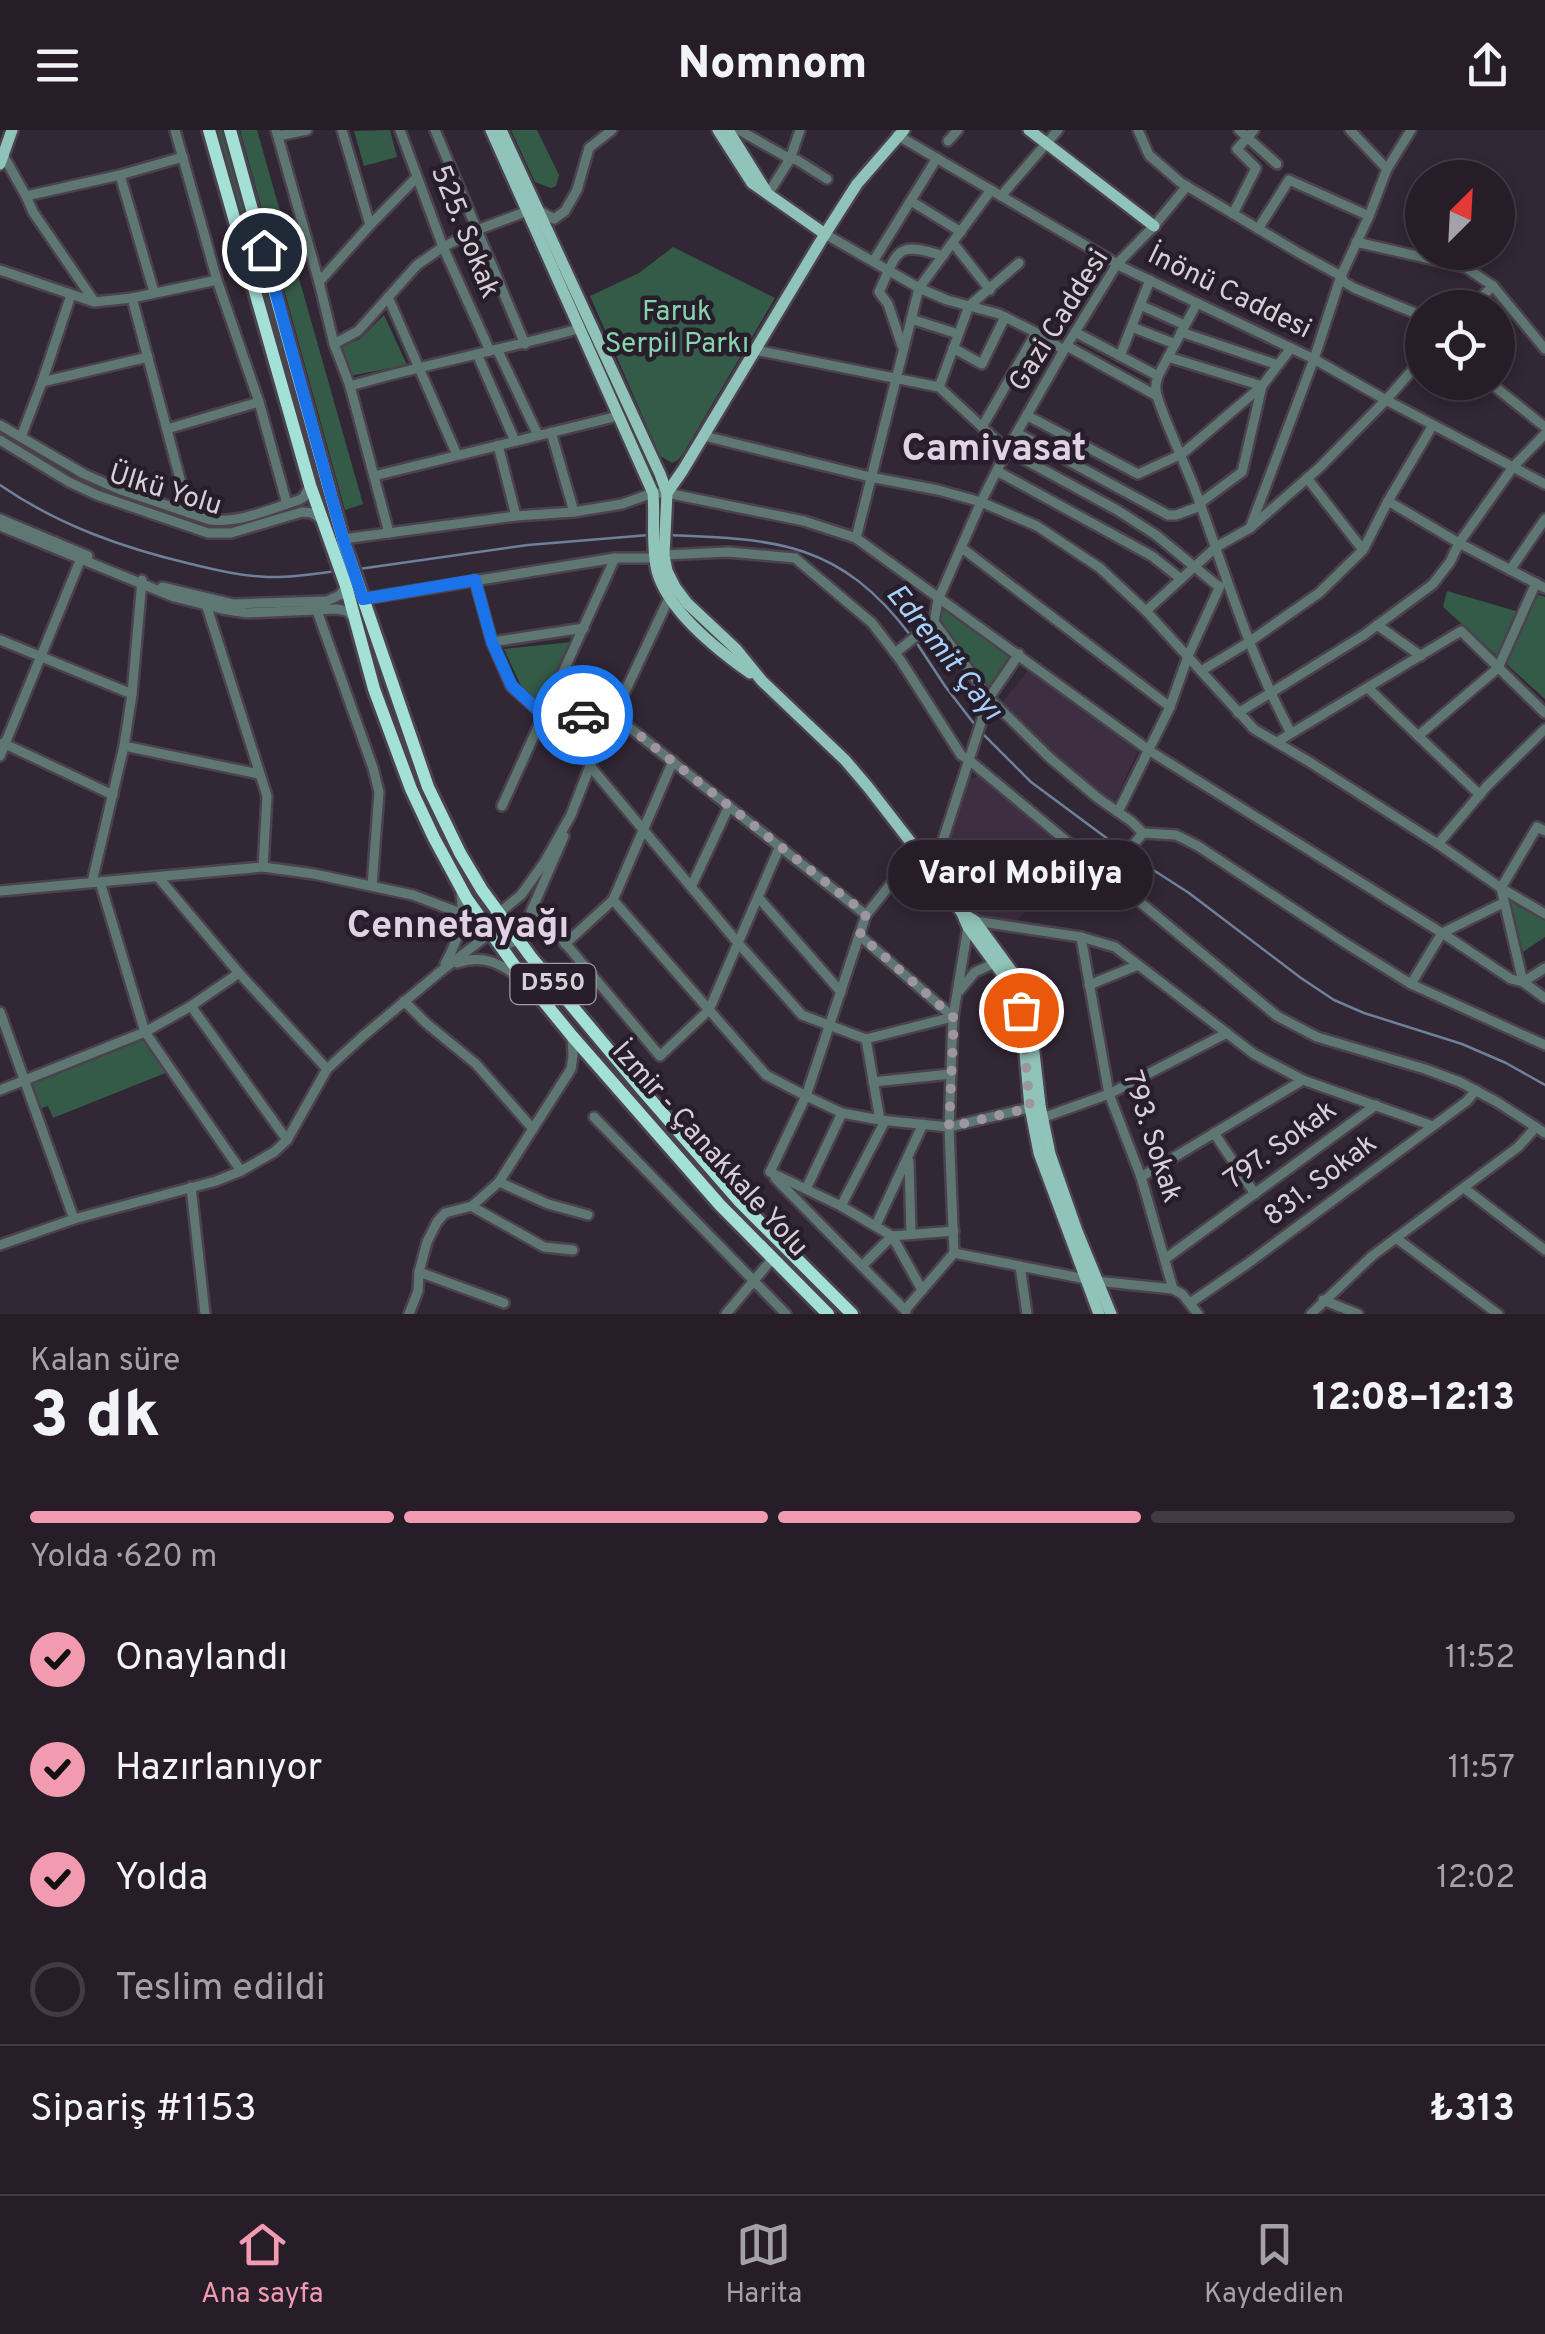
<!DOCTYPE html>
<html lang="tr">
<head>
<meta charset="utf-8">
<style>
	:root { --surface:#261d28; --page:#322a34; --text:#f1f3f6; --muted:#a4a2a8; --line:#423b45; --accent:#f29aaf }
	body { margin:0; font-family:Overpass,sans-serif; background:var(--page); color:var(--text); height:100vh; display:flex; flex-direction:column; font-size:38px; white-space:nowrap }
	* { box-sizing:border-box; margin:0 }
	p { font-size:32px; color:var(--muted) }
	.icon { flex:none; width:55px; height:55px; fill:none; stroke:currentColor; stroke-width:2; stroke-linecap:round; stroke-linejoin:round }
	.map { position:relative; height:1184px; overflow:hidden }
	.sheet { display:flex; flex-direction:column; background:var(--surface); flex:1 }
	.sheet>* { flex:none }
	.needle { width:65px; rotate:24deg }
	.tools { position:absolute; left:1405px; top:30px; display:grid; gap:20px }
	.tools a { display:grid; place-items:center; width:110px; height:110px; border-radius:50%; background:var(--surface); box-shadow:0 5px 15px #0003,0 0 0 2px var(--line); font-size:50px }
	.pin { position:absolute; display:grid; place-items:center; width:85px; height:85px; color:#fff; margin:-42px; border:5px solid #fff; border-radius:50%; box-shadow:0 2px 10px #0007 }
	.courier { position:absolute; display:grid; place-items:center; width:100px; height:100px; margin:-50px; border:8px solid #1a73e8; border-radius:50%; background:#fff; color:#222; box-shadow:0 2px 12px #0007 }
	.bubble { position:absolute; height:70px; border-radius:35px; background:var(--surface); box-shadow:0 5px 15px #0003,0 0 0 2px var(--line); font-size:32px; font-weight:800; line-height:70px; text-align:center }
	.head em { font-style:normal; font-weight:800 }
	.head div { display:flex; flex-direction:column-reverse }
	.head { display:flex; align-items:center; justify-content:space-between; height:170px; padding:0 30px }
	h1 { font-size:65px; font-weight:800; line-height:75px }
	.bar { display:grid; grid-template-columns:repeat(4,1fr); gap:15px 10px; align-content:center; height:120px; padding:0 30px }
	.bar i { height:12px; border-radius:8px; background:var(--line) }
	.bar .current { background:var(--accent) }
	.bar p { grid-column:span 4 }
	.line { display:flex; align-items:center; gap:25px; padding:0 30px; border-top:2px solid var(--line) }
	.line div { flex:1 }
	ol { padding:0 30px; list-style:none }
	li { display:flex; align-items:center; gap:30px; height:110px }
	li p { margin-inline-start:auto }
	li .icon { padding:10px; border-radius:50%; background:var(--accent); color:#111; stroke-width:4 }
	li:last-child { color:var(--muted) }
	li i { width:55px; height:55px; border:5px solid var(--line); border-radius:50% }
	header { display:flex; justify-content:space-between; align-items:center; height:130px; padding:0 30px; background:var(--surface); font-size:45px; font-weight:800 }
	.tab-bar { display:flex; justify-content:space-around; align-items:center; height:140px; border-top:2px solid var(--line); background:var(--surface); font-size:28px; color:var(--muted) }
	.tab-bar a { display:grid; justify-items:center; gap:5px }
	.tab-bar .current { color:var(--accent) }
	.map>svg:first-child { display:block }
	.built { fill:#3e2e42 }
	.green { fill:#345b47 }
	.lines { fill:none; stroke-linecap:round; stroke-linejoin:round }
	.stream { stroke:#6d819a; stroke-width:2.5 }
	.minor-casing { stroke:#4c424f; stroke-width:14 }
	.major-casing { stroke:#4c424f; stroke-width:16 }
	.highway-casing { stroke:#4c424f; stroke-width:18 }
	.minor { stroke:#5f7772; stroke-width:9 }
	.major { stroke:#90c3ba; stroke-width:11 }
	.highway { stroke:#a3e1d6; stroke-width:12 }
	.done { stroke:#9d95a0; stroke-width:10; stroke-dasharray:0 18 }
	.route { stroke:#1a73e8; stroke-width:12 }
	.labels { text-anchor:middle; dominant-baseline:central; stroke-width:9; stroke-linejoin:round; paint-order:stroke }
	.shield { fill:#281d2b; stroke:#a29aa5; stroke-width:2.5 }
	.shield-label { font-size:25px; font-weight:bold; fill:#d7d0d9 }
	.street-label { font-size:28px; fill:#d7d0d9; stroke:#281d2b }
	.park-label { font-size:28px; fill:#87d3ad; stroke:#281d2b }
	.water-label { font-size:30px; font-style:italic; fill:#a5d1fb; stroke:#281d2b }
	.district-label { font-size:38px; font-weight:bold; fill:#e0d1e4; stroke:#281d2b }
</style>
</head>
<body>
<header><svg class="icon" aria-label="menu" viewBox="0 0 24 24"><path d="M4 6h16M4 12h16M4 18h16"/></svg>Nomnom<svg class="icon" aria-label="share" viewBox="0 0 24 24"><path d="M12 15V3M7 8l5-5 5 5M5 13v7h14v-7"/></svg></header>
<div class="map">
<svg width="1545" height="1184" viewBox="0 0 1545 1184">
	<rect width="100%" height="100%" fill="#322735"/>
	<!-- built -->
	<g class="built">
		<polygon points="1028,540 1139,619 1114,673 1040,614 1003,572"/>
		<polygon points="978,646 985,646 1078,726 1014,793 979,788 938,739 965,656 970,649"/>
	</g>
	<!-- green -->
	<g class="green">
		<polygon points="218,0 223,0 339,417 326,384"/>
		<polygon points="240,0 257,0 363,374 345,380"/>
		<polygon points="390,0 397,27 364,36 354,1"/>
		<polygon points="511,0 537,0 559,45 556,56 551,58 535,52"/>
		<polygon points="673,117 775,168 683,324 678,330 672,333 660,326 590,166 639,143"/>
		<polygon points="384,185 407,235 349,246 341,217 360,209"/>
		<polygon points="1447,461 1526,484 1539,465 1545,467 1545,569 1443,477"/>
		<polygon points="938,470 1019,524 989,568 934,492"/>
		<polygon points="572,512 543,570 536,572 522,558 504,519"/>
		<polygon points="1511,770 1520,778 1530,778 1545,788 1545,807 1523,822 1507,772"/>
		<polygon points="144,909 168,942 53,988 48,976 39,979 29,955"/>
	</g>
	<g class="lines">
		<!-- stream -->
		<g class="stream">
			<path d="M0 355C58 395 123 418 191 434 217 440 241 446 267 447 291 448 314 444 337 441"/>
			<path d="M667 405C777 409 840 412 911 506"/>
			<polyline points="359,439 528,415 649,405"/>
			<polyline points="916,512 945,556 975,595"/>
			<polyline points="980,601 1031,652 1124,721"/>
			<polyline points="1130,725 1189,763 1301,848 1334,870 1364,883 1462,914 1506,933 1545,955"/>
		</g>
		<defs>
			<g id="minor">
				<polyline points="175,0 217,150 259,272 287,374"/>
				<polyline points="276,0 319,152"/>
				<polyline points="342,0 370,95"/>
				<polyline points="400,0 443,117 490,221"/>
				<polyline points="435,0 525,214"/>
				<polyline points="739,0 790,29 797,30 827,49"/>
				<polyline points="1138,0 1149,25 1180,52 1299,123 1341,146 1344,152 1354,158 1422,186"/>
				<polyline points="1239,0 1277,34"/>
				<polyline points="1350,0 1387,39"/>
				<polyline points="897,5 1124,138 1314,229 1386,270 1545,354"/>
				<polyline points="278,6 307,0"/>
				<polyline points="948,11 958,0"/>
				<polyline points="2,23 26,66 33,82 94,171"/>
				<polyline points="120,45 183,27"/>
				<polyline points="1187,56 1154,96 1117,134 1064,220 1007,320 981,372 938,470 934,492 989,568 1050,628 1099,669 1131,691 1143,703 1176,705 1198,716 1345,813 1411,854 1545,915"/>
				<polyline points="768,64 790,29 800,0"/>
				<polyline points="26,66 120,45 154,162"/>
				<polyline points="1001,66 1058,0"/>
				<polyline points="911,71 961,102"/>
				<polyline points="1233,84 1256,38 1237,19 1254,0"/>
				<polyline points="1258,99 1289,50 1369,86"/>
				<polyline points="825,104 919,158 947,170 999,184 1033,201 1064,220"/>
				<polyline points="1356,112 1465,137 1493,156 1545,219"/>
				<polyline points="953,113 990,160"/>
				<polyline points="874,130 937,28"/>
				<polyline points="0,140 94,172 132,168 217,150"/>
				<polyline points="388,167 457,325"/>
				<polyline points="132,168 189,383"/>
				<path d="M1197 173 1158 246C1155 255 1155 260 1158 269 1169 302 1186 335 1198 368 1227 448 1251 529 1291 603"/>
				<polyline points="1140,175 1185,195"/>
				<polyline points="1470,178 1493,156"/>
				<polyline points="911,189 958,204"/>
				<polyline points="1132,197 1175,214"/>
				<polyline points="1075,202 1158,246"/>
				<polyline points="1181,202 1278,235"/>
				<polyline points="334,214 358,201 417,135 443,117 477,100 525,82 538,80 554,89 565,81 577,60 589,18 612,0"/>
				<path d="M902 216 888 174 879 162C898 121 895 110 943 126"/>
				<polyline points="1067,216 1157,266"/>
				<polyline points="953,218 982,234 1005,187"/>
				<polyline points="497,219 538,305"/>
				<polyline points="755,220 939,257 1007,320 1117,380 1156,405 1219,457"/>
				<polyline points="477,224 515,311"/>
				<polyline points="1120,226 1150,150"/>
				<polyline points="1168,227 1262,256 1242,342 1200,373"/>
				<polyline points="42,252 71,165"/>
				<polyline points="1489,252 1545,297"/>
				<path d="M350 256C425 234 502 220 578 199"/>
				<polyline points="939,257 969,176 1019,133"/>
				<polyline points="1028,286 1138,344 1182,324 1262,256 1291,218"/>
				<path d="M0 295 84 344 118 359 210 390C240 393 271 379 299 370L304 367 310 355"/>
				<polyline points="982,297 1036,203"/>
				<polyline points="167,299 259,272"/>
				<polyline points="551,302 574,382"/>
				<polyline points="1017,303 1168,385 1176,385 1201,376"/>
				<polyline points="704,306 870,347 938,360 981,372 1037,396 1100,438 1146,481 1254,599 1308,631 1438,714 1501,758 1545,784"/>
				<polyline points="21,307 42,252 148,227"/>
				<polyline points="0,310 69,352 97,365 208,403 231,403 302,382 312,383 321,389"/>
				<polyline points="498,315 516,386"/>
				<polyline points="997,341 1152,426 1181,449"/>
				<polyline points="374,346 618,286"/>
				<polyline points="1307,348 1363,420"/>
				<polyline points="1388,371 1459,413 1545,458"/>
				<polyline points="0,389 88,426"/>
				<polyline points="0,396 174,467 222,479 247,483 337,479 347,481 354,488"/>
				<polyline points="1250,398 1314,229 1341,146 1369,86 1387,39 1411,0"/>
				<polyline points="389,403 350,256 334,214 319,152 370,95 417,47"/>
				<polyline points="856,408 919,158 991,60"/>
				<polyline points="343,409 516,386 574,382 622,374 653,363 667,363 804,391 856,408 1150,621 1442,803 1511,849 1523,852 1545,838"/>
				<polyline points="962,418 1170,577"/>
				<polyline points="664,425 728,422 795,428 872,493 901,531 961,625 969,630 1277,886 1317,907 1425,939 1460,952 1497,972 1545,1003"/>
				<polyline points="1510,440 1545,389"/>
				<polyline points="475,450 492,512 584,498"/>
				<polyline points="162,457 233,474 327,471 340,465 346,456"/>
				<polyline points="363,469 615,428 655,428"/>
				<polyline points="205,471 267,666 263,737"/>
				<polyline points="315,475 373,638 379,662 372,756"/>
				<polyline points="1146,481 1216,417 1250,398 1319,338 1386,270 1422,229"/>
				<polyline points="1377,495 1421,526"/>
				<polyline points="0,510 132,564"/>
				<polyline points="492,512 511,556 537,579 547,575 611,594"/>
				<polyline points="895,523 934,492"/>
				<polyline points="1201,541 1249,512 1319,463 1363,420 1388,371 1433,295"/>
				<polyline points="1368,558 1480,665"/>
				<polyline points="1238,583 1364,505 1433,454 1450,432 1459,413 1513,337 1545,304"/>
				<polyline points="615,586 866,785"/>
				<polyline points="1418,606 1498,538 1536,453"/>
				<polyline points="1277,612 1461,501 1545,583"/>
				<polyline points="3,613 113,665"/>
				<polyline points="124,616 259,644"/>
				<polyline points="0,626 82,426"/>
				<polyline points="590,636 738,813 802,885 866,909 953,887"/>
				<polyline points="502,676 615,428"/>
				<polyline points="1118,682 1170,577 1188,526 1220,456"/>
				<polyline points="1545,701 1537,697 1501,758 1523,852 1545,868"/>
				<polyline points="1438,714 1487,656 1545,599"/>
				<polyline points="933,741 989,568 1019,524"/>
				<polyline points="1108,745 1143,703"/>
				<polyline points="158,747 239,843"/>
				<polyline points="92,752 124,616 132,564 142,450"/>
				<polyline points="100,752 145,902 241,1041"/>
				<polyline points="691,757 729,676"/>
				<polyline points="0,761 263,737 314,744 413,765 463,784"/>
				<polyline points="758,767 841,862"/>
				<polyline points="613,770 766,945 806,966 842,983 880,990 949,997 1033,977"/>
				<polyline points="534,776 660,926 709,880 780,716"/>
				<polyline points="484,791 499,783 521,765 544,733 571,685 590,636 671,464"/>
				<polyline points="859,805 953,887"/>
				<polyline points="1081,807 1109,964 1141,1047 1173,1159"/>
				<polyline points="565,814 613,770 673,631"/>
				<polyline points="502,817 519,809 564,706"/>
				<path d="M457 833C483 824 499 833 521 848"/>
				<path d="M445 834C458 810 465 791 461 764"/>
				<polyline points="1411,854 1442,803 1503,773"/>
				<polyline points="1089,855 1138,835"/>
				<polyline points="959,861 975,842 997,832"/>
				<polyline points="404,871 426,893 476,934 533,999"/>
				<polyline points="191,876 287,1010"/>
				<polyline points="0,882 74,1089"/>
				<polyline points="866,909 880,990"/>
				<polyline points="873,952 951,944"/>
				<polyline points="0,960 145,902 191,876 239,843 327,939"/>
				<polyline points="594,987 786,1184"/>
				<polyline points="1042,988 1109,964 1227,903"/>
				<polyline points="1214,1003 1255,1064"/>
				<polyline points="909,1031 911,1104"/>
				<polyline points="770,1042 806,966 866,785 917,721"/>
				<polyline points="770,1042 841,1076 892,1106 922,1160"/>
				<polyline points="1141,1047 1303,950"/>
				<polyline points="775,1048 905,1180"/>
				<polyline points="499,1052 548,1074 588,1085"/>
				<polyline points="191,1057 205,1184"/>
				<polyline points="1464,1058 1545,1120"/>
				<polyline points="806,1059 842,983"/>
				<polyline points="471,1076 544,1117 573,1120"/>
				<polyline points="841,1076 885,991"/>
				<polyline points="876,1095 923,994"/>
				<polyline points="1396,1108 1498,1184"/>
				<polyline points="0,1115 74,1089 216,1051 241,1041 274,1022 287,1010 327,939 362,907 441,841 492,802"/>
				<polyline points="954,1123 949,997 953,887 968,797 975,791 1081,807 1115,817 1254,924 1303,950 1433,996"/>
				<polyline points="954,1123 1096,1151 1173,1159 1182,1164 1198,1184"/>
				<polyline points="1165,1129 1376,975"/>
				<polyline points="862,1136 892,1106 954,1101"/>
				<polyline points="1020,1136 1027,1184"/>
				<polyline points="419,1142 504,1173"/>
				<polyline points="1323,1170 1358,1184"/>
				<polyline points="1190,1173 1247,1134 1467,971 1476,960"/>
				<polyline points="906,1181 905,1180 954,1123"/>
				<polyline points="409,1184 418,1161 419,1142 427,1112 437,1092 445,1083 472,1076 499,1052 571,939 573,926 572,906"/>
				<polyline points="726,1184 772,1129"/>
				<polyline points="1311,1184 1372,1126 1518,1017 1536,997"/>
			</g>
			<g id="major">
				<path d="M491 0 653 363C655 388 651 416 657 441 668 481 716 519 750 543"/>
				<polyline points="501,0 660,344 667,363 664,425 667,441 675,457 687,473 736,519 762,551 845,630 868,657 933,741 962,783 968,797 1009,853 1021,880 1030,977 1039,1023 1099,1184"/>
				<polyline points="718,0 752,53 825,104"/>
				<polyline points="728,0 766,61"/>
				<polyline points="1029,0 1154,96"/>
				<polyline points="0,34 12,0"/>
				<polyline points="667,363 683,340 825,104 857,54 904,0"/>
				<polyline points="963,784 975,791 1016,847 1029,879 1040,975 1050,1024 1077,1101 1111,1184"/>
			</g>
			<g id="highway">
				<polyline points="209,0 310,355 346,456 374,559 411,659 434,708 467,769 514,835 572,906 720,1075 828,1184"/>
				<polyline points="230,0 344,413 428,657 460,723 482,760 531,827 644,962 740,1072 852,1184"/>
			</g>
		</defs>
		<!-- minor casing -->
		<use href="#minor" class="minor-casing"/>
		<!-- major casing -->
		<use href="#major" class="major-casing"/>
		<!-- highway casing -->
		<use href="#highway" class="highway-casing"/>
		<!-- minor -->
		<use href="#minor" class="minor"/>
		<!-- major -->
		<use href="#major" class="major"/>
		<!-- highway -->
		<use href="#highway" class="highway"/>
	</g>
	<g class="lines">
		<!-- done -->
		<polyline class="done" points="583,585 611,594 615,586 866,784 860,805 954,888 949,997 1030,978 1021,880"/>
		<!-- route -->
		<polyline class="route" points="264,120 343,409 363,469 475,450 492,512 512,556 537,579 548,576 583,585"/>
	</g>
	<g class="labels">
		<!-- shield labels -->
		<rect class="shield" x="510.5" y="834" width="85" height="40" rx="8"/>
		<g class="shield-label">
			<text x="553" y="854">D550</text>
		</g>
		<!-- street labels -->
		<g class="street-label">
			<text transform="translate(464 102) rotate(68)">525. Sokak</text>
			<text transform="translate(1229 163) rotate(26)">İnönü Caddesi</text>
			<text transform="translate(1060 191) rotate(-58)">Gazi Caddesi</text>
			<text transform="translate(165 361) rotate(17)">Ülkü Yolu</text>
			<text transform="translate(1151 1007) rotate(72)">793. Sokak</text>
			<text transform="translate(1281 1016) rotate(-36)">797. Sokak</text>
			<text transform="translate(709 1020) rotate(48)">İzmir - Çanakkale Yolu</text>
			<text transform="translate(1321 1051) rotate(-37)">831. Sokak</text>
		</g>
		<!-- park labels -->
		<g class="park-label">
			<text x="677" y="183">Faruk<tspan x="677" dy="32">Serpil Parkı</tspan></text>
		</g>
		<!-- water labels -->
		<g class="water-label">
			<text transform="translate(943 523) rotate(51)">Edremit Çayı</text>
		</g>
		<!-- district labels -->
		<g class="district-label">
			<text x="994" y="320">Camivasat</text>
			<text x="458" y="797">Cennetayağı</text>
		</g>
	</g>
</svg>
<div class="tools">
<a><svg class="needle" viewBox="-14 -14 28 28"><path d="M0-13l5 13h-10z" fill="#e53935"/><path d="M0 13l5-13h-10z" fill="#a4a2a8"/></svg></a>
<a><svg class="icon" aria-label="locate" viewBox="0 0 24 24"><circle cx="12" cy="12" r="6"/><path d="M12 2v4M12 18v4M2 12h4M18 12h4"/></svg></a>
</div>
<div class="pin" style="left:1021px;top:880px;background:#ea580c"><svg class="icon" aria-label="bag" viewBox="0 0 24 24"><path d="M5 8h14l-1 12H6zM9 8a3 3 0 0 1 6 0"/></svg></div>
<div class="pin" style="left:264px;top:120px;background:#1f2937"><svg class="icon" aria-label="home" viewBox="0 0 24 24"><path d="M3 11l9-7 9 7M6 9v11h12V9"/></svg></div>
<div class="courier" style="left:583px;top:585px"><svg class="icon" aria-label="car" viewBox="0 0 24 24"><path d="M5 17H2v-5l4-1 3-4h7l3 4 3 1v5h-3M9 17h6M6 11h13"/><circle cx="7" cy="17" r="2"/><circle cx="17" cy="17" r="2"/></svg></div>
<div class="bubble" style="left:888px;top:710px;width:265px">Varol Mobilya</div>
</div>
<section class="sheet">
<div class="head"><div><h1>3 dk</h1><p>Kalan süre</p></div><em>12:08–12:13</em></div>
<div class="bar"><i class="current"></i><i class="current"></i><i class="current"></i><i></i><p>Yolda · 620 m</p></div>
<ol>
<li><svg class="icon" aria-label="check" viewBox="0 0 24 24"><path d="M5 12l5 5 9-10"/></svg>Onaylandı<p>11:52</p></li>
<li><svg class="icon" aria-label="check" viewBox="0 0 24 24"><path d="M5 12l5 5 9-10"/></svg>Hazırlanıyor<p>11:57</p></li>
<li><svg class="icon" aria-label="check" viewBox="0 0 24 24"><path d="M5 12l5 5 9-10"/></svg>Yolda<p>12:02</p></li>
<li><i></i>Teslim edildi</li>
</ol>
<div class="line" style="height:130px"><div>Sipariş #1153</div><b>₺313</b></div>
</section>
<nav class="tab-bar">
<a class="current"><svg class="icon" aria-label="home" viewBox="0 0 24 24"><path d="M3 11l9-7 9 7M6 9v11h12V9"/></svg>Ana sayfa</a>
<a><svg class="icon" aria-label="map" viewBox="0 0 24 24"><path d="M3 6l6-2 6 2 6-2v14l-6 2-6-2-6 2zM9 4v14M15 6v14"/></svg>Harita</a>
<a><svg class="icon" aria-label="saved" viewBox="0 0 24 24"><path d="M7 4h10v16l-5-4-5 4z"/></svg>Kaydedilen</a>
</nav>
</body>
</html>
